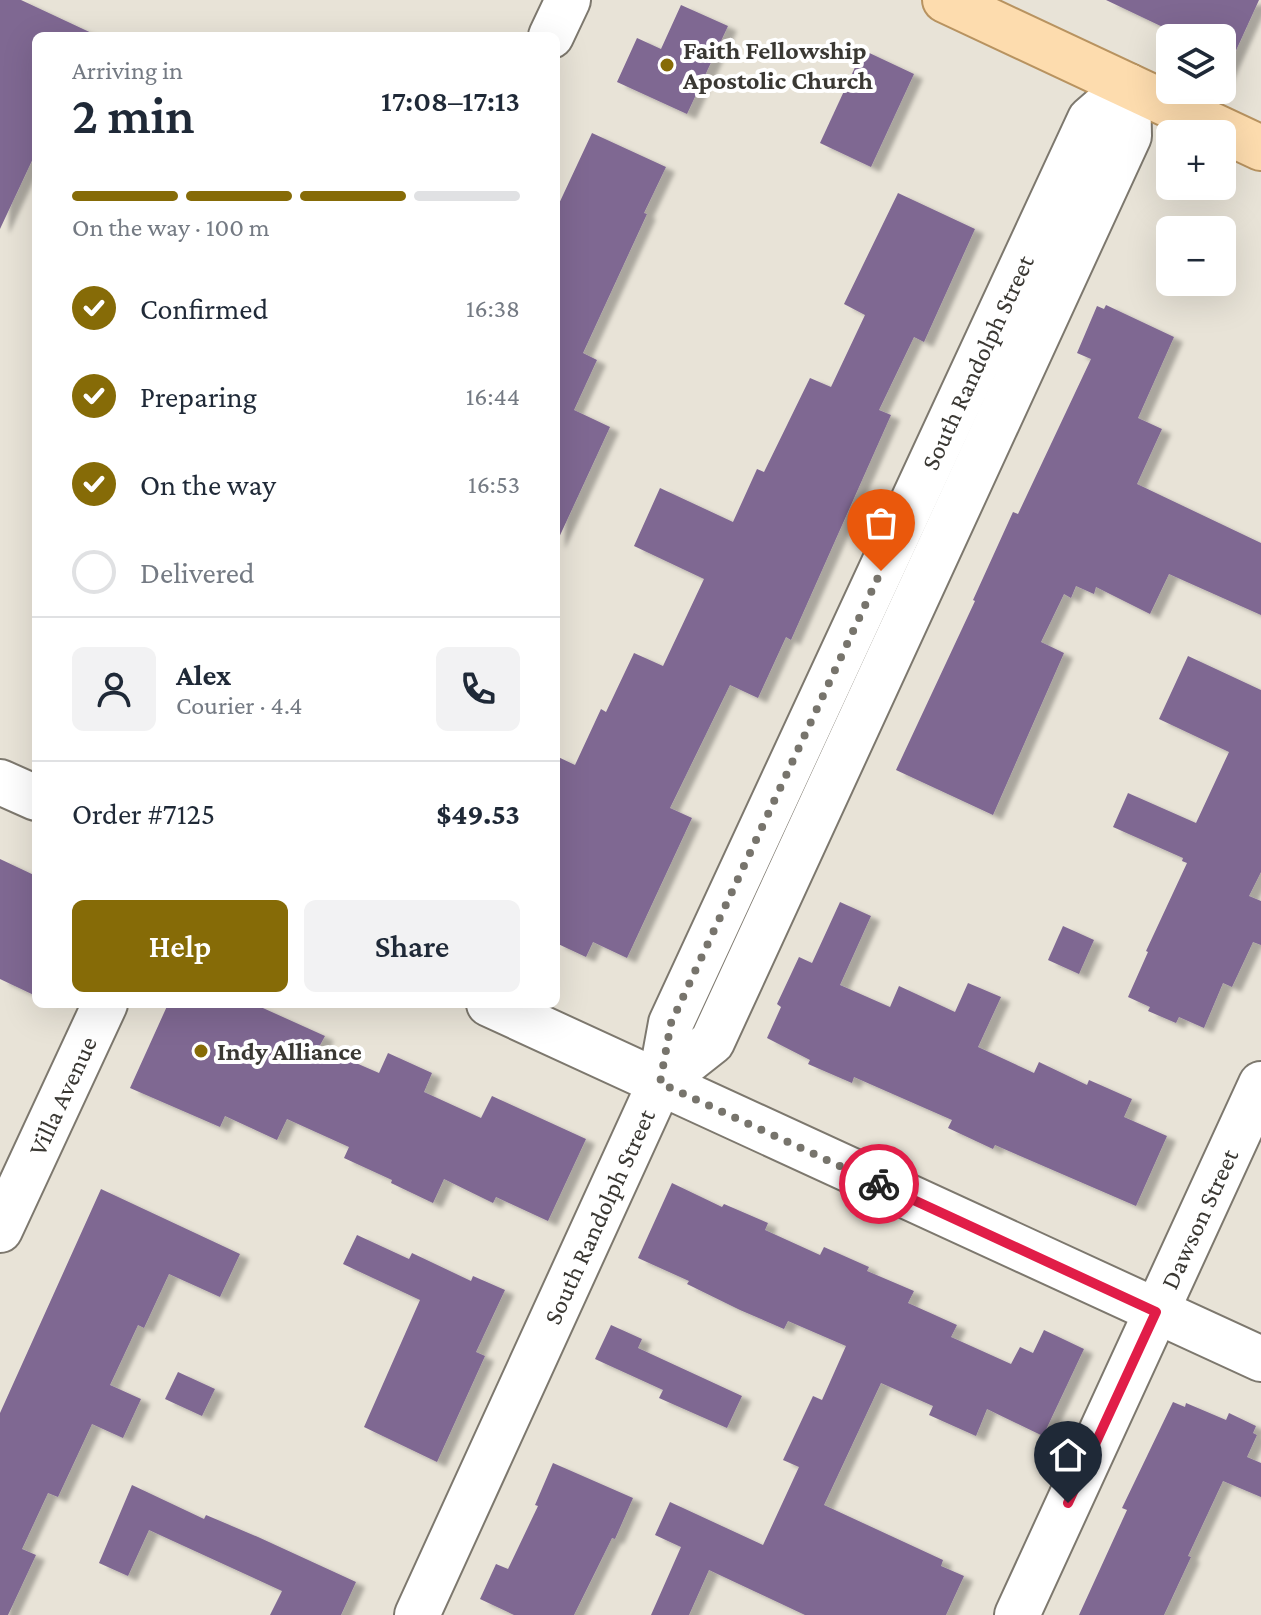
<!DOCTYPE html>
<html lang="en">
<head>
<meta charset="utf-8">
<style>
	:root { --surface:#fff; --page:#f2f2f3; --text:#1f2937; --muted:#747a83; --line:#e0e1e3; --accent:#866b07 }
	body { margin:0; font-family:"Crimson Pro",serif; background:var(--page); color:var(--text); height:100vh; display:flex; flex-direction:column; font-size:30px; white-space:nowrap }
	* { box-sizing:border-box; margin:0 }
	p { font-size:26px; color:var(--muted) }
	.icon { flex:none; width:44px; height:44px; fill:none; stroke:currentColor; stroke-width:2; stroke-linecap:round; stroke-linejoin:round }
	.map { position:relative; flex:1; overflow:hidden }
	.side { position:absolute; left:32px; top:32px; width:528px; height:976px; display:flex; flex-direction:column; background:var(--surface); border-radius:12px; box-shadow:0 8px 32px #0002 }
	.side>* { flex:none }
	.controls { position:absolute; left:1156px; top:24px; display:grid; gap:16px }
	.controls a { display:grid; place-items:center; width:80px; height:80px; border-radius:12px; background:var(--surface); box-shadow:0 8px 32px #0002; font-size:40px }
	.pin { position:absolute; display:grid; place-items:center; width:68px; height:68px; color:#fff; margin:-82px -34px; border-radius:50% 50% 50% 0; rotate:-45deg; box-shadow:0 0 8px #0007 }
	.pin .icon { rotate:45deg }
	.courier { position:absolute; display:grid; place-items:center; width:80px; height:80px; margin:-40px; border:6px solid #e11d48; border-radius:50%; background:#fff; color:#222; box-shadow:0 2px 10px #0007 }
	.headline em { font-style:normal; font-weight:600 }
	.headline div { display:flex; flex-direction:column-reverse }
	.headline { display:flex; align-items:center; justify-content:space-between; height:136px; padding:0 40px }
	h1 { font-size:52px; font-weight:600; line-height:60px }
	.bar { display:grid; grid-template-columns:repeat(4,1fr); gap:12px 8px; align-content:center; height:96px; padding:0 40px }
	.bar i { height:10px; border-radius:6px; background:var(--line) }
	.bar .selected { background:var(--accent) }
	.bar p { grid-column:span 4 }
	.line { display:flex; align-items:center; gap:20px; padding:0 40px; border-top:2px solid var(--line) }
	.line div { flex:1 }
	.round { display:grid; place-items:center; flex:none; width:84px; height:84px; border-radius:12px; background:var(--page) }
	ol { padding:0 40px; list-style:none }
	li { display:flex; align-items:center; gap:24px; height:88px }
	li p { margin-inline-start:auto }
	li .icon { padding:8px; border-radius:50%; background:var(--accent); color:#fff; stroke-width:4 }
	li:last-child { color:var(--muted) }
	li i { width:44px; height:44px; border:4px solid var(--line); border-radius:50% }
	.cta { display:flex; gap:16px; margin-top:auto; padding:16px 40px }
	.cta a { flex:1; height:92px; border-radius:12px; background:var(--accent); color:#fff; font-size:32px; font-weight:600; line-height:92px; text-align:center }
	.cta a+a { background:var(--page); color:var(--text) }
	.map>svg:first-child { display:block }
	.building { fill:#7f6792; filter:url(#shadow) }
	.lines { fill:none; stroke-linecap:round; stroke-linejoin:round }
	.minor-casing { stroke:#7d786e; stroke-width:48 }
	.major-casing { stroke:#b89360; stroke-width:48 }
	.minor { stroke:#fff; stroke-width:44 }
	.major { stroke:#fddcae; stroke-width:44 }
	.done { stroke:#77746c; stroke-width:8; stroke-dasharray:0 14.4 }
	.route { stroke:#e11d48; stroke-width:10 }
	.poi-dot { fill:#866b07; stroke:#fff; stroke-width:3 }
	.labels { text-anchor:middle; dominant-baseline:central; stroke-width:8; stroke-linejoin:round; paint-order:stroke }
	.poi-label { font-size:26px; font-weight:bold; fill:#3a3833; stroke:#fff; text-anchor:start }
	.street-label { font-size:26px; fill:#3a3833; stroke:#fff }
</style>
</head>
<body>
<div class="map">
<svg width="1261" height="1615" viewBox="0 0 1261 1615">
	<defs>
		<filter id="shadow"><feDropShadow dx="9" dy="5" stdDeviation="2" flood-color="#0004"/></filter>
	</defs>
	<rect width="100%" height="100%" fill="#e8e3d7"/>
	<!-- building -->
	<g class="building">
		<polygon points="0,0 21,0 98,36 36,36 36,152 0,229"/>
		<polygon points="1106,0 1259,0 1223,79 1222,38 1170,38 1170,54 1158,49 1167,29"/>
		<polygon points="681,5 728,26 687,114 617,82 637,38 661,49"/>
		<polygon points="863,50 914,74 871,167 820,143"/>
		<polygon points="592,133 666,167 644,213 647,214 583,353 597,360 574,410 610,427 556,544 556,210"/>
		<polygon points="898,193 975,229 924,342 914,337 879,410 891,415 791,640 786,637 758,698 730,685 670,808 692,818 627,958 593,942 586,957 556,943 556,756 575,765 601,709 606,712 634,653 663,666 704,579 634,546 660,488 733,522 757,469 764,472 810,378 831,387 865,315 844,304"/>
		<polygon points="1106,305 1174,337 1138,418 1162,429 1137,484 1261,543 1261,615 1169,574 1150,614 1096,587 1094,594 1076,586 1071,598 1064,594 1041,642 1064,653 993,815 896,770 975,601 973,600 1013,512 1018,514 1091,359 1077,353 1097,306 1104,309"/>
		<polygon points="1188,656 1261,690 1261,872 1249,896 1261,901 1261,945 1253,942 1232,987 1223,983 1204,1028 1179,1017 1176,1023 1148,1011 1150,1007 1128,997 1148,952 1146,951 1187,863 1182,861 1183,858 1113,827 1128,793 1196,823 1229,752 1159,719"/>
		<polygon points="0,859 36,876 36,996 0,979"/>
		<polygon points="840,902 871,916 840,985 890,1007 899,986 955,1012 968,983 1001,997 978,1047 1034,1073 1039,1062 1087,1085 1089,1080 1132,1099 1124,1117 1167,1136 1136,1206 995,1145 993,1149 948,1128 952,1120 854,1077 852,1083 808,1064 810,1060 767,1038 781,1007 777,1004 799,957 812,963"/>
		<polygon points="1063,926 1094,940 1079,974 1048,960"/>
		<polygon points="168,1004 254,1004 325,1036 319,1047 379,1073 388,1053 432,1073 424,1092 481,1118 492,1096 586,1139 548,1221 496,1197 493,1203 444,1179 433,1203 391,1183 392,1180 344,1158 349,1147 287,1119 277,1140 225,1116 220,1127 130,1088"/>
		<polygon points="672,1183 722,1207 724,1204 768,1223 765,1230 820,1255 824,1247 869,1267 867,1271 914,1291 908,1303 957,1325 951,1337 1011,1364 1020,1347 1033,1353 1044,1330 1084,1349 1043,1436 987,1409 976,1436 929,1415 933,1406 881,1383 824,1505 943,1560 941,1566 964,1576 946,1615 805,1615 709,1570 689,1615 651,1615 681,1547 655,1535 670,1502 763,1545 799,1467 783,1460 813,1396 822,1400 846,1346 788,1321 784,1329 740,1310 687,1284 689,1281 638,1258"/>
		<polygon points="101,1189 240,1254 220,1297 169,1274 144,1328 138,1325 110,1385 141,1399 123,1438 92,1424 58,1497 48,1493 22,1549 36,1555 8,1615 0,1615 0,1413"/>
		<polygon points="357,1235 409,1259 412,1253 471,1281 473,1276 505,1290 476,1352 485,1356 437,1462 364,1427 420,1300 343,1264"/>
		<polygon points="611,1325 642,1339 638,1348 742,1396 727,1428 659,1398 663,1390 595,1359"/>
		<polygon points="178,1372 215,1389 202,1416 165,1399"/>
		<polygon points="1173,1402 1185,1407 1186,1403 1226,1420 1229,1413 1256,1426 1253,1433 1257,1435 1247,1457 1261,1463 1261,1497 1223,1481 1188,1556 1191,1557 1164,1615 1079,1615 1127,1510 1122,1508"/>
		<polygon points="553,1463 633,1498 615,1539 612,1538 574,1615 514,1615 480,1599 496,1564 508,1569 538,1506 535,1505"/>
		<polygon points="132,1485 204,1519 206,1515 258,1537 356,1582 341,1615 270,1615 282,1591 149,1530 128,1576 99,1563"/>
	</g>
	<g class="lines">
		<defs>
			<g id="minor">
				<polyline points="551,36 568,0"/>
				<polyline points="0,782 36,798"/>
				<polyline points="489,1004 1261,1359"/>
				<polyline points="660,1083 712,1042 1129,136 1128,86"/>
				<path id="s1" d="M0 1230 105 1004"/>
				<path id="s2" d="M417 1615 660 1083 671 1023 1090 119 1128 86"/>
				<path id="s3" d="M1017 1615 1261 1084"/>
			</g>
			<polyline id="major" points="945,0 1261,148"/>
		</defs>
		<!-- minor casing -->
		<use href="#minor" class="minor-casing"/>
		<!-- major casing -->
		<use href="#major" class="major-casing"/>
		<!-- minor -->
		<use href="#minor" class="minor"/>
		<!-- major -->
		<use href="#major" class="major"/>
	</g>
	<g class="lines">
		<!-- done -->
		<polyline class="done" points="879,1184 660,1083 671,1023 881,571"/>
		<!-- route -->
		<polyline class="route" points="879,1184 1156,1312 1068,1503"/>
	</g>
	<!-- markers -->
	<g class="poi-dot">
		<circle cx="667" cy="65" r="8"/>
		<circle cx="201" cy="1051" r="8"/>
	</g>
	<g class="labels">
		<!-- poi labels -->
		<g class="poi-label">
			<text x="683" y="50">Faith Fellowship<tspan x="683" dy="30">Apostolic Church</tspan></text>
			<text x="217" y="1051">Indy Alliance</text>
		</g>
		<!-- street labels -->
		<g class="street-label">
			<text stroke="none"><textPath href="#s2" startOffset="1374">South Randolph Street</textPath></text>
			<text stroke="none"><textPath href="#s1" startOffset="148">Villa Avenue</textPath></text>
			<text stroke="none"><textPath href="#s2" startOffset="438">South Randolph Street</textPath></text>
			<text stroke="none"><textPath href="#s3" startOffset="436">Dawson Street</textPath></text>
		</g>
	</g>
</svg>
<div class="controls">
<a><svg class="icon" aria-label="layers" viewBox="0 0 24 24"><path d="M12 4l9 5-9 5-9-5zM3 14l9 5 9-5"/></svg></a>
<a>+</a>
<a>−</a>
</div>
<div class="pin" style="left:881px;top:571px;background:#ea580c"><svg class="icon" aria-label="bag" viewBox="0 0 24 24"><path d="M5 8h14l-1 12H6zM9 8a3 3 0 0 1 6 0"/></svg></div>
<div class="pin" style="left:1068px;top:1503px;background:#1f2937"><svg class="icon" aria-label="home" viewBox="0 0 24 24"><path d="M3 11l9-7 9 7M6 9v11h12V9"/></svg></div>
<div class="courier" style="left:879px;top:1184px"><svg class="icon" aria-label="bike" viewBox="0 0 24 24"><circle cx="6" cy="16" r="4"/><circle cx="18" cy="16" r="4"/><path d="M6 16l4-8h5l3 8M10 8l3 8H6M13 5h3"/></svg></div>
<section class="side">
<div class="headline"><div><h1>2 min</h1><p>Arriving in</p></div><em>17:08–17:13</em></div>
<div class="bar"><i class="selected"></i><i class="selected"></i><i class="selected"></i><i></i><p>On the way · 100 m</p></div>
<ol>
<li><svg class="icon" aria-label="check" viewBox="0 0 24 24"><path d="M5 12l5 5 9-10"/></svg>Confirmed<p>16:38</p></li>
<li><svg class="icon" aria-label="check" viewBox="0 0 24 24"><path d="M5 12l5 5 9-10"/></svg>Preparing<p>16:44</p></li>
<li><svg class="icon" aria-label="check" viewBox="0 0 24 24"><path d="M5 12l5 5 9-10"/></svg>On the way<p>16:53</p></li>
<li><i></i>Delivered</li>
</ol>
<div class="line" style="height:144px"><a class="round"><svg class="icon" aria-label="person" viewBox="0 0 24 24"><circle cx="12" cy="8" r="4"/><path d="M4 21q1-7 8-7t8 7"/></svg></a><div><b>Alex</b><p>Courier · 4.4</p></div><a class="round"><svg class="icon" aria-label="phone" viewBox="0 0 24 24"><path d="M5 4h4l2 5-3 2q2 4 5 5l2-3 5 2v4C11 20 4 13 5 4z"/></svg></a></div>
<div class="line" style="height:104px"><div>Order #7125</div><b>$49.53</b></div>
<div class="cta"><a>Help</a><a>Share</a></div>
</section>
</div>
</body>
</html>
